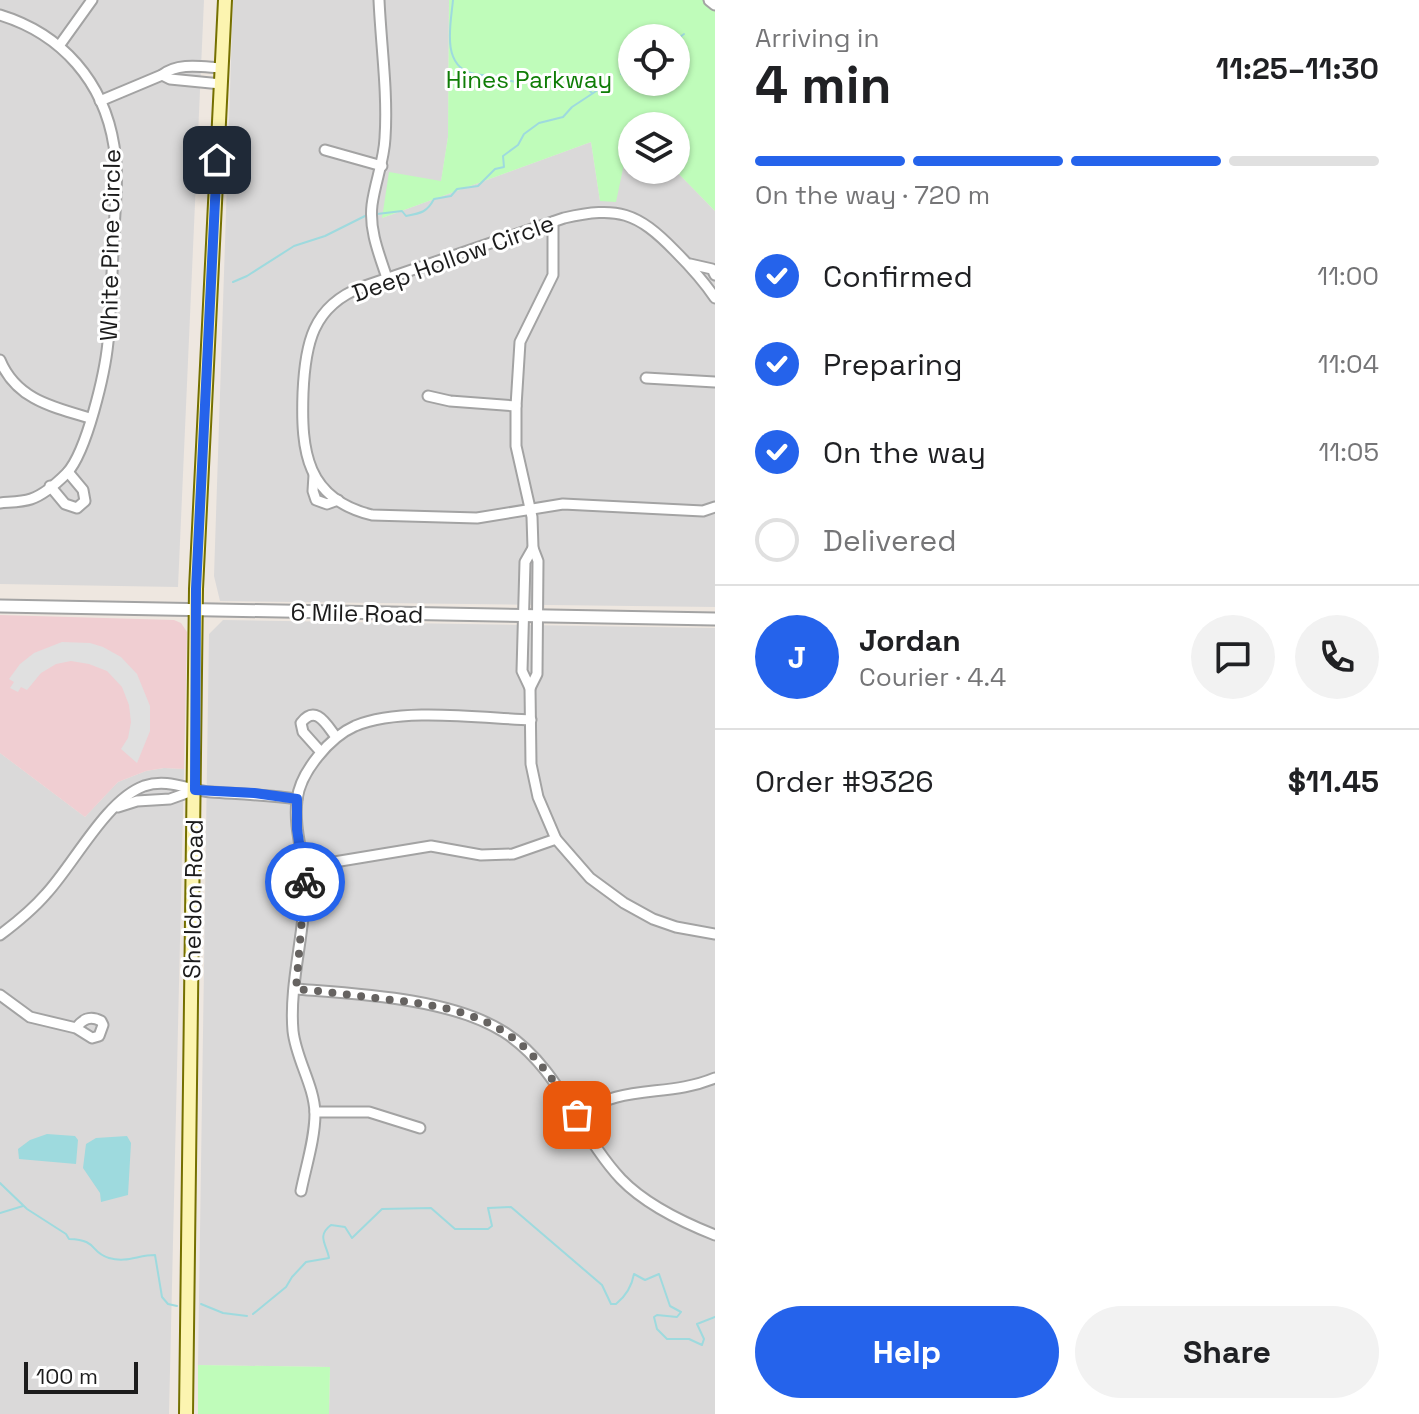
<!DOCTYPE html>
<html lang="en">
<head>
<meta charset="utf-8">
<style>
	:root { --surface:#fff; --page:#f2f2f2; --text:#202124; --muted:#757577; --line:#e0e0e0; --accent:#2563eb }
	body { margin:0; font-family:"Space Grotesk",sans-serif; background:var(--page); color:var(--text); height:100vh; display:flex; flex-direction:column; font-size:30px; white-space:nowrap }
	* { box-sizing:border-box; margin:0 }
	p { font-size:26px; color:var(--muted) }
	.icon { flex:none; width:44px; height:44px; fill:none; stroke:currentColor; stroke-width:2; stroke-linecap:round; stroke-linejoin:round }
	.map { position:relative; flex:1; overflow:hidden }
	.details { display:flex; flex-direction:column; background:var(--surface); width:704px }
	.details>* { flex:none }
	.buttons { position:absolute; left:618px; top:24px; display:grid; gap:16px }
	.buttons a { display:grid; place-items:center; width:72px; height:72px; border-radius:50%; background:var(--surface); box-shadow:0 2px 6px #0004; font-size:40px }
	.scale { position:absolute; left:24px; bottom:20px; width:114px; box-sizing:border-box; padding-left:8px; border:4px solid #1c1c1c; border-top:0; font-size:22px; line-height:28px; white-space:nowrap; color:#1c1c1c; -webkit-text-stroke:6px #fff; paint-order:stroke }
	.pin { position:absolute; display:grid; place-items:center; width:68px; height:68px; color:#fff; margin:-34px; border-radius:16px; box-shadow:0 4px 12px #0006 }
	.courier { position:absolute; display:grid; place-items:center; width:80px; height:80px; margin:-40px; border:6px solid #2563eb; border-radius:50%; background:#fff; color:#222; box-shadow:0 2px 10px #0007 }
	.summary em { font-style:normal; font-weight:600 }
	.summary div { display:flex; flex-direction:column-reverse }
	.summary { display:flex; align-items:center; justify-content:space-between; height:136px; padding:0 40px }
	h1 { font-size:52px; font-weight:600; line-height:60px }
	.bar { display:grid; grid-template-columns:repeat(4,1fr); gap:12px 8px; align-content:center; height:96px; padding:0 40px }
	.bar i { height:10px; border-radius:6px; background:var(--line) }
	.bar .active { background:var(--accent) }
	.bar p { grid-column:span 4 }
	.line { display:flex; align-items:center; gap:20px; padding:0 40px; border-top:2px solid var(--line) }
	.line div { flex:1 }
	.round { display:grid; place-items:center; flex:none; width:84px; height:84px; border-radius:42px; background:var(--page) }
	ol { padding:0 40px; list-style:none }
	li { display:flex; align-items:center; gap:24px; height:88px }
	li p { margin-inline-start:auto }
	li .icon { padding:8px; border-radius:50%; background:var(--accent); color:#fff; stroke-width:4 }
	li:last-child { color:var(--muted) }
	li i { width:44px; height:44px; border:4px solid var(--line); border-radius:50% }
	.button { display:flex; gap:16px; margin-top:auto; padding:16px 40px }
	.button a { flex:1; height:92px; border-radius:48px; background:var(--accent); color:#fff; font-size:32px; font-weight:600; line-height:92px; text-align:center }
	.button a+a { background:var(--page); color:var(--text) }
	main { display:flex; flex:1; min-height:0 }
	.map>svg:first-child { display:block }
	.residential { fill:#dad9d9 }
	.commercial { fill:#f0ced2 }
	.park { fill:#bffcba; fill-rule:evenodd }
	.parking { fill:#e0e0e0 }
	.water { fill:#9edade }
	.lines { fill:none; stroke-linecap:round; stroke-linejoin:round }
	.stream { stroke:#9edade; stroke-width:2 }
	.minor-casing { stroke:#a3a3a3; stroke-width:13 }
	.tertiary-casing { stroke:#a3a3a3; stroke-width:15 }
	.secondary-casing { stroke:#757000; stroke-width:16 }
	.minor { stroke:#fff; stroke-width:9 }
	.tertiary { stroke:#fff; stroke-width:11 }
	.secondary { stroke:#fcf4b0; stroke-width:12 }
	.done { stroke:#666361; stroke-width:8; stroke-dasharray:0 14.4 }
	.route { stroke:#2563eb; stroke-width:10 }
	.labels { text-anchor:middle; dominant-baseline:central; stroke-width:6; stroke-linejoin:round; paint-order:stroke }
	.park-label { font-size:24px; fill:#0f7d06; stroke:#fff }
	.street-label { font-size:24px; fill:#1c1c1c; stroke:#fff }
</style>
</head>
<body>
<main>
<div class="map">
<svg width="715" height="1414" viewBox="0 0 715 1414">
	<rect width="100%" height="100%" fill="#eee7e0"/>
	<!-- residential -->
	<g class="residential">
		<polygon points="0,0 204,0 178,587 0,584"/>
		<polygon points="233,0 449,0 448,137 441,182 382,218 591,142 600,201 632,125 632,170 675,170 715,211 715,607 220,601 214,576"/>
		<polygon points="223,620 715,628 715,1414 329,1414 330,1367 198,1365 209,634"/>
		<polygon points="0,753 85,817 118,782 146,771 164,768 184,769 169,1414 0,1414"/>
	</g>
	<!-- commercial -->
	<polygon class="commercial" points="0,615 174,620 181,623 187,632 184,769 164,768 146,771 118,782 85,817 0,753"/>
	<!-- park -->
	<g class="park">
		<path d="M449 0H715V211L675 170 676 126H632L616 202 600 201 591 142 382 218 389 172 441 181 448 137ZM632 38H676V82H632Z"/>
		<polygon points="198,1365 330,1367 329,1414 198,1414"/>
	</g>
	<!-- parking -->
	<polygon class="parking" points="62,642 90,643 103,647 121,657 137,674 150,706 150,731 137,763 121,749 128,738 131,722 129,705 122,687 107,671 89,664 71,661 56,664 41,673 27,690 21,687 18,692 10,688 14,682 9,679 20,664 34,653"/>
	<!-- water -->
	<g class="water">
		<polygon points="47,1134 75,1136 78,1140 76,1164 19,1159 18,1149 30,1140"/>
		<polygon points="127,1136 131,1143 128,1195 101,1202 100,1193 83,1168 86,1144 96,1138"/>
	</g>
	<g class="lines">
		<!-- stream -->
		<g class="stream">
			<path d="M453 0C451 23 441 64 471 73 478 76 488 75 496 76 504 77 510 83 519 82 539 80 555 70 574 77 584 80 585 87 592 93"/>
			<polyline points="676,40 684,34"/>
			<polyline points="621,74 632,67"/>
			<path d="M377 214 402 211 406 216C422 213 427 212 434 199L451 196 457 189 478 186 495 169 504 167 503 156 518 145 524 134 539 123 563 117 572 107 607 84"/>
			<polyline points="233,282 247,276 294,246 325,236 367,215"/>
			<path d="M0 1183 27 1209 66 1234 69 1239C99 1240 89 1252 109 1258 127 1263 138 1255 155 1255L162 1297 168 1304 177 1306"/>
			<polyline points="0,1213 23,1206"/>
			<polyline points="201,1304 223,1313 247,1316"/>
			<path d="M253 1314 286 1287 292 1277 306 1262 329 1258C327 1245 316 1236 331 1225L345 1227 352 1238 382 1209 431 1208 455 1229H488L492 1226 488 1208 511 1207 602 1285 611 1304H616C626 1296 632 1285 634 1274L645 1280 659 1274 670 1306 681 1312 677 1317 657 1315 654 1317 657 1329 667 1339H689L702 1345 704 1339 697 1324 715 1317"/>
		</g>
		<defs>
			<g id="minor">
				<path d="M379 0C381 45 388 93 385 138 384 161 375 182 372 205 369 230 379 254 387 278"/>
				<path d="M0 15C62 34 104 82 114 146 119 174 115 204 114 232 112 269 111 306 108 342 105 373 87 451 67 473 58 482 43 495 31 499 22 502 10 502 0 503"/>
				<polyline points="59,46 92,0"/>
				<polyline points="162,75 170,79 221,84"/>
				<path d="M100 101 162 75C179 62 202 67 222 68"/>
				<polyline points="325,150 382,166"/>
				<polyline points="690,264 712,269 715,275"/>
				<path d="M715 298C703 280 690 266 675 251 637 212 618 206 564 218L362 287C312 306 305 345 303 393 301 451 306 499 372 515L477 518 563 504 703 511 715 507"/>
				<path d="M0 360C16 399 52 407 90 418"/>
				<polyline points="646,378 715,382"/>
				<polyline points="428,396 450,401 516,406"/>
				<polyline points="314,475 313,491 316,500 327,504 338,500"/>
				<polyline points="50,486 65,504 77,508 85,501 83,490 68,472"/>
				<polyline points="533,548 525,562 522,671 530,688 531,764 538,797 556,839 590,878 624,903 653,919 676,927 715,934"/>
				<polyline points="530,688 537,674 538,561 533,548 532,517 516,446 516,406 520,342 553,275 553,222"/>
				<path d="M320 751 303 732 301 723C316 704 326 724 336 737"/>
				<polyline points="118,807 137,801 170,799 195,790"/>
				<polyline points="304,867 431,846 481,855 513,854 556,839"/>
				<path d="M0 935C16 923 33 909 46 894 74 864 106 800 144 786 168 778 188 790 211 792 240 794 268 795 297 799"/>
				<path d="M296 989C359 994 450 998 504 1032 559 1067 578 1133 621 1179 646 1205 682 1222 715 1235"/>
				<path d="M0 995 30 1017 76 1028 92 1038 99 1036 103 1025 101 1021C90 1015 83 1019 76 1028"/>
				<polyline points="315,1112 369,1112 420,1128"/>
				<path d="M577 1115C623 1083 667 1098 715 1078"/>
				<path d="M301 1191C306 1166 315 1139 315 1113 314 1085 296 1059 293 1031 289 986 304 936 305 891 306 860 293 831 297 800 300 772 330 737 355 726 401 707 480 718 531 720"/>
			</g>
			<g id="tertiary">
				<polyline points="710,0 715,4"/>
				<polyline points="0,606 715,619"/>
			</g>
			<polyline id="secondary" points="186,1414 196,589 225,0"/>
		</defs>
		<!-- minor casing -->
		<use href="#minor" class="minor-casing"/>
		<!-- tertiary casing -->
		<use href="#tertiary" class="tertiary-casing"/>
		<!-- secondary casing -->
		<use href="#secondary" class="secondary-casing"/>
		<!-- minor -->
		<use href="#minor" class="minor"/>
		<!-- tertiary -->
		<use href="#tertiary" class="tertiary"/>
		<!-- secondary -->
		<use href="#secondary" class="secondary"/>
	</g>
	<g class="lines">
		<!-- done -->
		<path class="done" d="M305 882 296 989C322 991 349 995 375 998 429 1004 482 1009 524 1047 545 1067 561 1091 577 1115"/>
		<!-- route -->
		<polyline class="route" points="217,160 196,589 195,790 254,793 297,799 297,829 305,882"/>
	</g>
	<g class="labels">
		<!-- park labels -->
		<g class="park-label">
			<text x="529" y="79">Hines Parkway</text>
		</g>
		<!-- street labels -->
		<g class="street-label">
			<text transform="translate(110 245) rotate(-89)">White Pine Circle</text>
			<text transform="translate(453 258) rotate(-20)">Deep Hollow Circle</text>
			<text transform="translate(357 613) rotate(1)">6 Mile Road</text>
			<text transform="translate(193 899) rotate(-89)">Sheldon Road</text>
		</g>
	</g>
</svg>
<div class="buttons">
<a><svg class="icon" aria-label="locate" viewBox="0 0 24 24"><circle cx="12" cy="12" r="6"/><path d="M12 2v4M12 18v4M2 12h4M18 12h4"/></svg></a>
<a><svg class="icon" aria-label="layers" viewBox="0 0 24 24"><path d="M12 4l9 5-9 5-9-5zM3 14l9 5 9-5"/></svg></a>
</div>
<div class="scale">100 m</div>
<div class="pin" style="left:577px;top:1115px;background:#ea580c"><svg class="icon" aria-label="bag" viewBox="0 0 24 24"><path d="M5 8h14l-1 12H6zM9 8a3 3 0 0 1 6 0"/></svg></div>
<div class="pin" style="left:217px;top:160px;background:#1f2937"><svg class="icon" aria-label="home" viewBox="0 0 24 24"><path d="M3 11l9-7 9 7M6 9v11h12V9"/></svg></div>
<div class="courier" style="left:305px;top:882px"><svg class="icon" aria-label="bike" viewBox="0 0 24 24"><circle cx="6" cy="16" r="4"/><circle cx="18" cy="16" r="4"/><path d="M6 16l4-8h5l3 8M10 8l3 8H6M13 5h3"/></svg></div>
</div>
<section class="details">
<div class="summary"><div><h1>4 min</h1><p>Arriving in</p></div><em>11:25–11:30</em></div>
<div class="bar"><i class="active"></i><i class="active"></i><i class="active"></i><i></i><p>On the way · 720 m</p></div>
<ol>
<li><svg class="icon" aria-label="check" viewBox="0 0 24 24"><path d="M5 12l5 5 9-10"/></svg>Confirmed<p>11:00</p></li>
<li><svg class="icon" aria-label="check" viewBox="0 0 24 24"><path d="M5 12l5 5 9-10"/></svg>Preparing<p>11:04</p></li>
<li><svg class="icon" aria-label="check" viewBox="0 0 24 24"><path d="M5 12l5 5 9-10"/></svg>On the way<p>11:05</p></li>
<li><i></i>Delivered</li>
</ol>
<div class="line" style="height:144px"><b class="round" style="background:var(--accent);color:#fff">J</b><div><b>Jordan</b><p>Courier · 4.4</p></div><a class="round"><svg class="icon" aria-label="chat" viewBox="0 0 24 24"><path d="M4 5h16v11H9l-5 4z"/></svg></a><a class="round"><svg class="icon" aria-label="phone" viewBox="0 0 24 24"><path d="M5 4h4l2 5-3 2q2 4 5 5l2-3 5 2v4C11 20 4 13 5 4z"/></svg></a></div>
<div class="line" style="height:104px"><div>Order #9326</div><b>$11.45</b></div>
<div class="button"><a>Help</a><a>Share</a></div>
</section>
</main>
</body>
</html>
